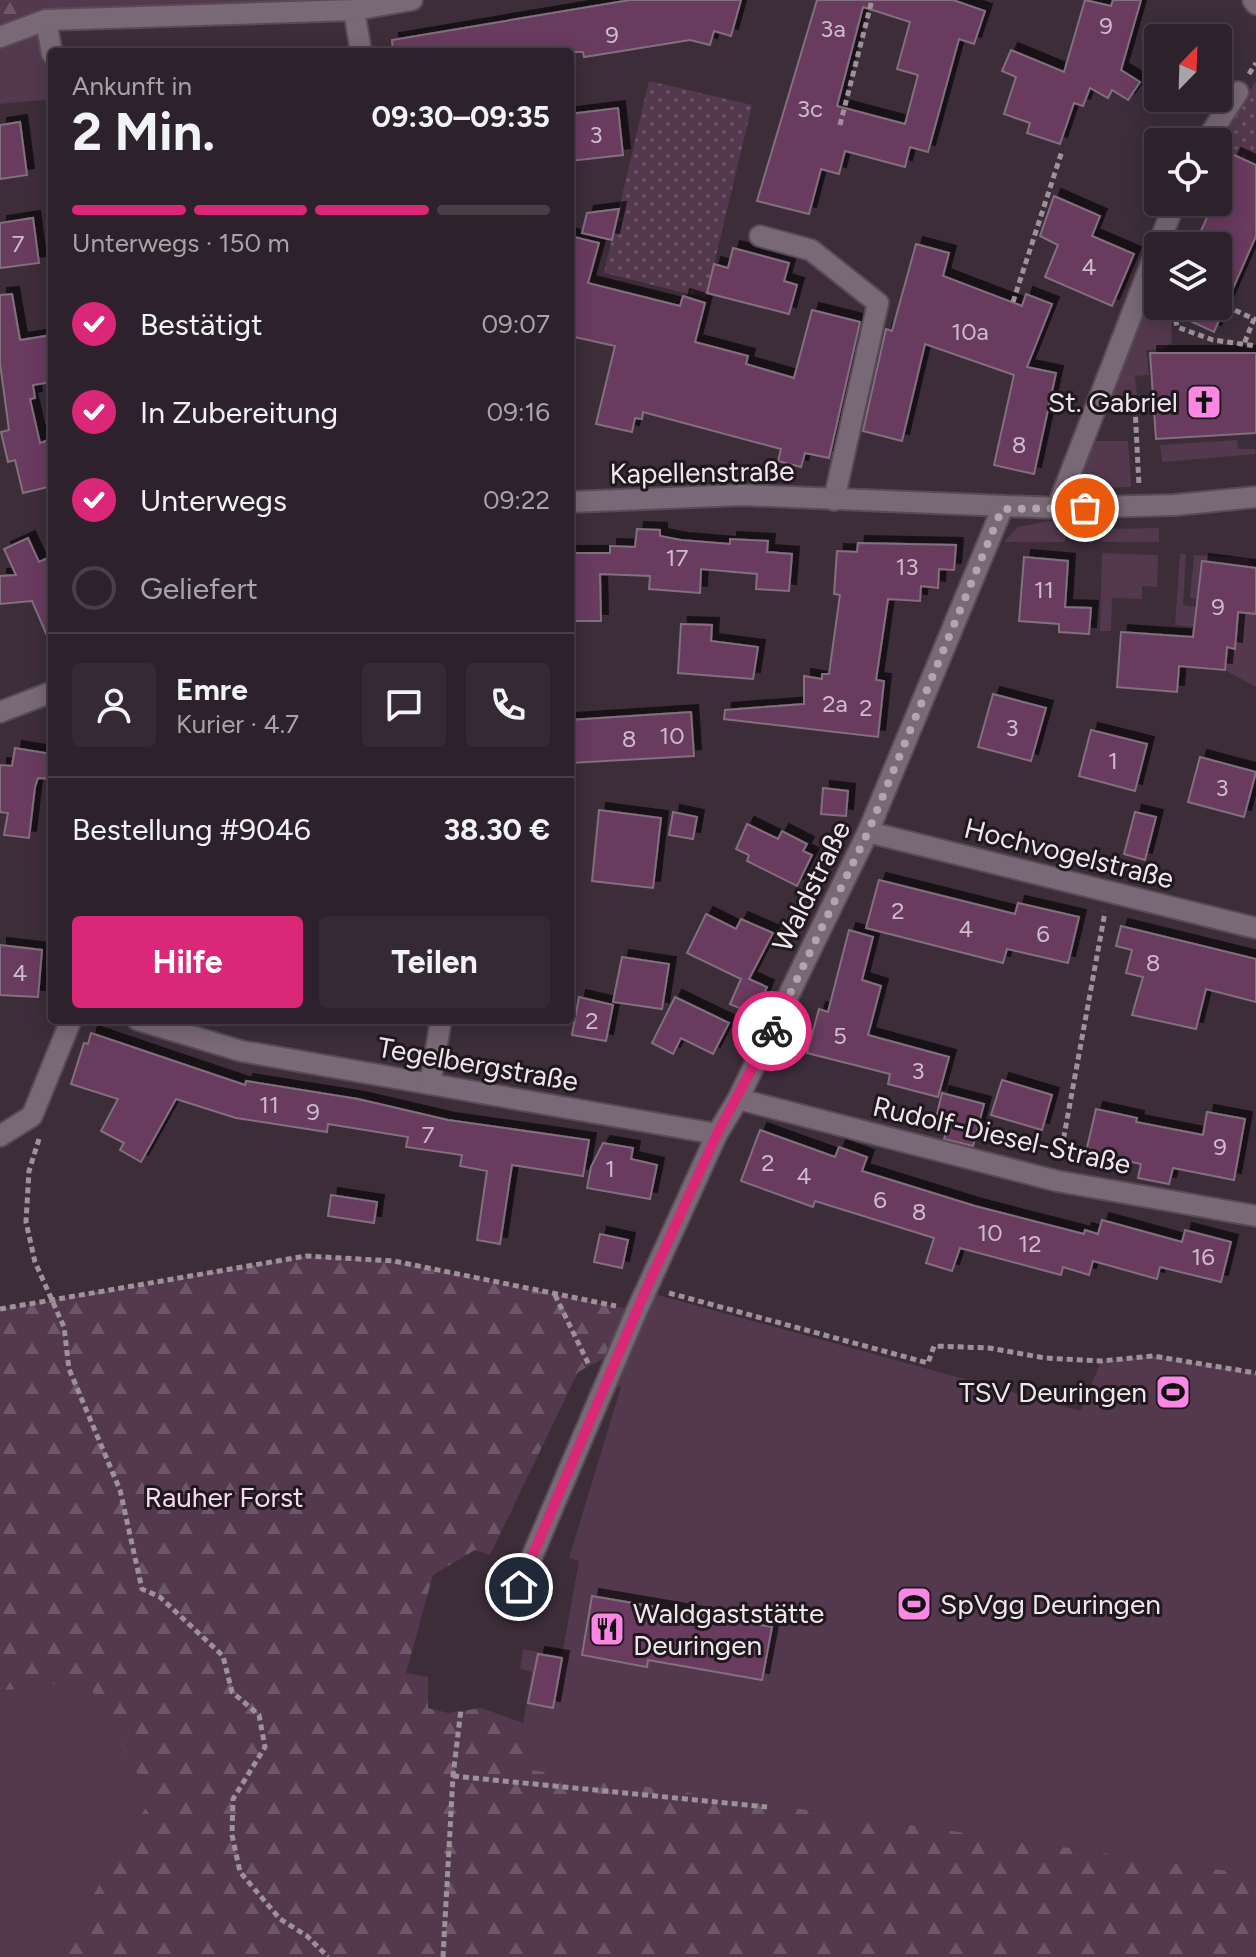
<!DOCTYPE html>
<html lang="de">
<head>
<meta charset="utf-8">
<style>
	:root { --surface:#2d222b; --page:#352a33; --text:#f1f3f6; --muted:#a7a4a9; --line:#483f47; --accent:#db2777 }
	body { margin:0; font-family:Figtree,sans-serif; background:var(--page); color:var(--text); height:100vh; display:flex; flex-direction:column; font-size:30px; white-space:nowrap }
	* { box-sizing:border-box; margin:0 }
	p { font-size:26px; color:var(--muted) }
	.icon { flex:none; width:44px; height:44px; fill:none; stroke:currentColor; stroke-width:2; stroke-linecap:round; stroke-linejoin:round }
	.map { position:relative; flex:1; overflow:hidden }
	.side { position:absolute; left:48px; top:48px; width:526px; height:976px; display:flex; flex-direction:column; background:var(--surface); border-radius:8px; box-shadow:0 4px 20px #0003,0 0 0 2px var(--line) }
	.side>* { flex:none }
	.needle { width:52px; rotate:23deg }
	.tools { position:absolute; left:1144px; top:24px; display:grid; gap:16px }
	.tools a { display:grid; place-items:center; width:88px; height:88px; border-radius:8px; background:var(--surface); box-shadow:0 4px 20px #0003,0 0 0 2px var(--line); font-size:40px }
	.pin { position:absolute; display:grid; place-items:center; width:68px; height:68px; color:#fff; margin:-34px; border:4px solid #fff; border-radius:50%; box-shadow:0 2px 8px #0007 }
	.courier { position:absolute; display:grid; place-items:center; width:80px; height:80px; margin:-40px; border:6px solid #db2777; border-radius:50%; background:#fff; color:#222; box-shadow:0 2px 10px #0007 }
	.summary em { font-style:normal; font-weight:700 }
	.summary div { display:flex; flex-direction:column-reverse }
	.summary { display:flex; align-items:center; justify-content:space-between; height:136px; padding:0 24px }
	h1 { font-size:52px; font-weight:700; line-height:60px }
	.bar { display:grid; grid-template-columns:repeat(4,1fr); gap:12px 8px; align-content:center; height:96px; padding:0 24px }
	.bar i { height:10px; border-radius:6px; background:var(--line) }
	.bar .selected { background:var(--accent) }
	.bar p { grid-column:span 4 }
	.line { display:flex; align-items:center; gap:20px; padding:0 24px; border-top:2px solid var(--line) }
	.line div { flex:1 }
	.round { display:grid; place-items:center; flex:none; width:84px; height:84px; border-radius:8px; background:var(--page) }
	ol { padding:0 24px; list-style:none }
	li { display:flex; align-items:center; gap:24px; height:88px }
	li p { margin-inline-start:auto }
	li .icon { padding:8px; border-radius:50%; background:var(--accent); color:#fff; stroke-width:4 }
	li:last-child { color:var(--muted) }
	li i { width:44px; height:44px; border:4px solid var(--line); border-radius:50% }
	.cta { display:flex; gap:16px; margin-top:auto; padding:16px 24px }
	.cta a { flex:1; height:92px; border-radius:8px; background:var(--accent); color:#fff; font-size:32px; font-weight:700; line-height:92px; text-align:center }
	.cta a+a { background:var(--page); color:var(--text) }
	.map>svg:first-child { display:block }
	.green { fill:#54394e }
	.forest { fill:url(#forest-firs) }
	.garden { fill:url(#garden-dots) }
	.building { fill:#693a5f; stroke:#816f7d; stroke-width:2; fill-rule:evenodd; filter:url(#shadow) }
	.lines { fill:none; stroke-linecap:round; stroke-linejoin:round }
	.minor-casing { stroke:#584b55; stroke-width:24 }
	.path { stroke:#9d919a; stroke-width:5; stroke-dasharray:6 4; stroke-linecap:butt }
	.minor { stroke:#796875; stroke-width:20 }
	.done { stroke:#b1a5ae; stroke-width:8; stroke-dasharray:0 14.4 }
	.route { stroke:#db2777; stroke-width:10 }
	.labels { text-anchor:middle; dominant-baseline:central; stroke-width:6; stroke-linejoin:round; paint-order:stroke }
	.number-label { font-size:24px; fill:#cebbca }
	.poi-label { font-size:28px; fill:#f0e6ed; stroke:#1f181d; text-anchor:end }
	.street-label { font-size:28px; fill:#f0e6ed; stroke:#1f181d }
	.park-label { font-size:28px; fill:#f6d8ef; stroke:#1f181d }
</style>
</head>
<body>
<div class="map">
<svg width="1256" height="1957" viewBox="0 0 1256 1957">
	<defs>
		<pattern id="forest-firs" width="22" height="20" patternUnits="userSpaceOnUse" patternTransform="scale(2)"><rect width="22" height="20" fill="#54394e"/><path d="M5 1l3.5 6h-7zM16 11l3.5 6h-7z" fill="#6d5668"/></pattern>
		<pattern id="garden-dots" width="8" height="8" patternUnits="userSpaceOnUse" patternTransform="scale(2)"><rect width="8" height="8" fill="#54394e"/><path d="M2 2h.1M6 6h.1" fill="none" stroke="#6d5668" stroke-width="1.8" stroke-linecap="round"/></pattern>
		<filter id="shadow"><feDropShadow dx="7" dy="-7" stdDeviation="0" flood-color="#0009"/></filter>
	</defs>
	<rect width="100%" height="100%" fill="#3c2d39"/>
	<!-- green -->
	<g class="green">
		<polygon points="39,0 412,0 46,20"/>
		<polygon points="40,29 52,99 0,104 0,45"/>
		<polygon points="1142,304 1171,316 1172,342 1164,349 1146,350 1149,375 1135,376 1137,395 1108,396"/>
		<polygon points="1237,440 1238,449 1255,449 1256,454 1162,462 1160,445"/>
		<polygon points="1092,441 1128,441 1131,487 1076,488"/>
		<polygon points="1055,520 1056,530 1066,530 1065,542 1004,542 1018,527"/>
		<polygon points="1159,528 1159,542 1102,542 1102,529"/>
		<polygon points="1102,553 1158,555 1157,587 1142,586 1142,599 1112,598 1111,631 1100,631"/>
		<polygon points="1180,554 1186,554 1183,605 1196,607 1194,627 1175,625"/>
		<polygon points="1194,555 1247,558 1253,566 1252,572 1244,566 1202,562 1197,599 1190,598"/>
		<polygon points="1240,594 1256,614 1256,687 1225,670 1227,647 1235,648"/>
		<polygon points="654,1294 1081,1411 1101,1361 1153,1356 1256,1373 1256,1875 532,1770 523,1723 532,1672 520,1669 523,1649 562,1656 579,1561 569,1558 621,1387 614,1385"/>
		<polygon points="86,1680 151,1799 56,1957 0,1957 0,1691"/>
	</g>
	<!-- forest -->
	<g class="forest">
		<polygon points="0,0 39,0 46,20 0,37"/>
		<polygon points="306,1256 394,1261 628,1309 608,1356 578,1372 490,1555 475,1550 433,1575 406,1673 428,1677 428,1708 448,1713 481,1708 523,1723 532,1770 1256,1875 1256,1957 56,1957 151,1799 86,1680 0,1691 0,1309"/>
	</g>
	<!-- garden -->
	<g class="garden">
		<polygon points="649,81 752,105 706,298 604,273"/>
		<polygon points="1256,81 1256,165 1234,156 1218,192 1216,142"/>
	</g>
	<!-- building -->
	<g class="building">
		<polygon points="630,0 741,0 731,36 714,31 710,45 690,40 584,57 583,52 393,52 392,40"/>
		<path d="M817 0H953L985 11 974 44 959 39 928 152 910 147 905 167 845 151 839 174 821 169 809 214 757 201ZM863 7 910 22 897 69 918 75 905 124 837 106Z"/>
		<polygon points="1085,0 1111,6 1113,0 1141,0 1121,70 1140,82 1128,100 1112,90 1108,98 1090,88 1083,106 1074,103 1060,144 1027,133 1030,123 1004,114 1016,77 1002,71 1011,50 1064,72"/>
		<polygon points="618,108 623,155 570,161 570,114"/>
		<polygon points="20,122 27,175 0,179 0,125"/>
		<polygon points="1234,155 1256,165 1256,236 1214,332 1158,306 1218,306 1218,246 1194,246 1214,202 1218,202 1218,192"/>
		<polygon points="1054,196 1100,216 1092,236 1134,254 1112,306 1045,277 1058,245 1040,236"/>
		<polygon points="619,209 612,240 582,233 587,213"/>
		<polygon points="33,218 39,263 0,268 0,223"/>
		<polygon points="570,236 599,243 588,283 680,306 683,296 705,303 695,342 748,356 746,364 794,378 812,310 860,322 829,458 805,453 801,467 778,461 781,449 643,412 642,419 635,418 632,432 596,424 615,346 570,336 573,324 570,324"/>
		<polygon points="916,244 949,253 943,276 1022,306 1026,294 1052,304 1027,367 1056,373 1034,474 994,465 1014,375 925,344 902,441 863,431 886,329 892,331"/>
		<polygon points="733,248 789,263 784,281 797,285 789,314 707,293 714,264 728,268"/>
		<polygon points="12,294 20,340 52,335 52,382 33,385 35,398 30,399 40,443 52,439 52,486 23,493 15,460 8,462 1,432 9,430 0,363 0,295"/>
		<polygon points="1150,353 1256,353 1256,433 1156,439"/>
		<polygon points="637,529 660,530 660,536 681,540 730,544 730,539 768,541 767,552 792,554 789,591 756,589 757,574 701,569 700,593 649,589 650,576 600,574 601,621 575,621 570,553 610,553 610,546 635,547"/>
		<polygon points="28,538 39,562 52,556 52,647 32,601 0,604 0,576 16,575 4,549"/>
		<polygon points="858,543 956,545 954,570 939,569 938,588 921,586 920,601 888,599 876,680 884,681 878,737 724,719 725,710 804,704 804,676 822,679 822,674 829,674 840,595 834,594 837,551 857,552"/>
		<polygon points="1024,557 1068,561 1065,607 1091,608 1089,634 1059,632 1059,624 1019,621"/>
		<polygon points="1202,561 1256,568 1256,614 1238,612 1235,649 1227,647 1225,670 1179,666 1177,692 1117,687 1121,632 1193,637"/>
		<polygon points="681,624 712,625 711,641 758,647 753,679 678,673"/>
		<polygon points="993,694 1046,708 1031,761 978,747"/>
		<polygon points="691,712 694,756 570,763 570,720"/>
		<polygon points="1091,730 1147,744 1135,791 1079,776"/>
		<polygon points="15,748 52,754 52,779 38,778 35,787 29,838 4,835 8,813 0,812 0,765 12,766"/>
		<polygon points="1200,757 1256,772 1244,817 1188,802"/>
		<polygon points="823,788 848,791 846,816 821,814"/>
		<polygon points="599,810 661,818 653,888 592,881"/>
		<polygon points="673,812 697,817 693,839 669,835"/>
		<polygon points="1135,812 1156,817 1145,860 1124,854"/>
		<polygon points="747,824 778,839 782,831 807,844 803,851 812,855 797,886 747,861 749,855 736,849"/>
		<polygon points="879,880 1015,914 1018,903 1079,917 1068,963 1007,949 1003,963 866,928"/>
		<polygon points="706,914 736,929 741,919 773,933 749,979 767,987 755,1015 730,1004 741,979 687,953"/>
		<polygon points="1121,926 1256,959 1256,1002 1206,989 1196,1029 1132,1015 1143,977 1126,973 1132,950 1116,946"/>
		<polygon points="849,930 873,937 862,980 881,986 868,1035 949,1057 938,1097 888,1084 890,1074 807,1053 819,1009 828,1012"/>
		<polygon points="0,945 42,950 38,997 0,995"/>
		<polygon points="622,957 669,964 662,1009 613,1002"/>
		<polygon points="579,997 613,1005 606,1041 572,1035"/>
		<polygon points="675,997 729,1023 713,1054 681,1038 673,1054 652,1043"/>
		<polygon points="91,1033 245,1085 246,1081 358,1099 448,1120 589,1140 583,1176 512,1165 500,1244 477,1240 487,1171 460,1166 462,1155 406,1147 408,1137 328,1124 327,1132 236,1118 176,1099 141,1162 120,1150 124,1143 101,1131 118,1099 71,1084 84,1043 88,1044"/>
		<polygon points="1002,1080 1052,1095 1042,1130 991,1115"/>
		<polygon points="942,1093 984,1104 973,1146 944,1139 950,1117 937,1114"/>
		<polygon points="1096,1109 1137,1118 1136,1122 1203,1135 1207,1112 1245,1119 1234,1180 1173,1168 1169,1184 1138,1178 1141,1164 1086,1152"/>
		<polygon points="760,1130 835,1157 839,1147 867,1157 862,1171 975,1206 1084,1234 1085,1230 1098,1234 1102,1220 1182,1242 1185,1230 1231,1242 1221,1282 1160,1267 1157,1279 1093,1261 1089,1275 1063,1267 1061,1275 960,1248 952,1271 926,1263 934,1238 815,1201 813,1207 741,1181"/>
		<polygon points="603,1143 633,1148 631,1159 657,1165 650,1199 587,1188 591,1167"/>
		<polygon points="331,1195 377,1202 374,1223 328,1216"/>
		<polygon points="600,1234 628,1240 622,1268 594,1262"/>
		<polygon points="592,1596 772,1627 762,1680 648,1660 647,1667 582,1655"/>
		<polygon points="538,1654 562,1658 553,1708 528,1703"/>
	</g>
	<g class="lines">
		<defs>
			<g id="minor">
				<polyline points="1253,0 1256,4"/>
				<polyline points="354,10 361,52"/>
				<polyline points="46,20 52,54"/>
				<polyline points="0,37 46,20 354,10 412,0"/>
				<polyline points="1205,142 1238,92"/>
				<polyline points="760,236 811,250 878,303 834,500"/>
				<polyline points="570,502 742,495 1057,508 1175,505 1256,497"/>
				<polyline points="1057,508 1175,202"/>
				<polyline points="0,712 52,692"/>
				<polyline points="868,832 1256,928"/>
				<polyline points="138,1020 241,1051 717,1134"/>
				<polyline points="430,1084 441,1020"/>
				<polyline points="738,1099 1057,1181 1256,1216"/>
				<polyline points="0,1136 32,1116 71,1020"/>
				<polyline points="519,1587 637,1310 717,1134 738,1099 868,832 1002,509"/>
			</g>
		</defs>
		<!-- minor casing -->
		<use href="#minor" class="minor-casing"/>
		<!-- path -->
		<g class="path">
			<polyline points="1249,74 1256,63"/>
			<polyline points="840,125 872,0"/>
			<polyline points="1013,302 1062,151"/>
			<polyline points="1164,306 1174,311 1177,327 1213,340 1256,346"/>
			<polyline points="1226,306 1254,319 1244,344"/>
			<polyline points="1135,407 1139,486"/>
			<polyline points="39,1139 29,1171 26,1222 35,1262 64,1327 69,1369 120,1490 142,1589 160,1597 223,1656 232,1692 259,1715 265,1747 233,1799 232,1835 240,1872 280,1919 307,1936 328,1957"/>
			<polyline points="1060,1158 1105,912"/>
			<polyline points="669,1293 928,1363 934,1346 989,1348 1045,1358 1101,1361 1153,1356 1256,1373"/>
			<polyline points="555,1295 589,1365"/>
			<polyline points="0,1309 306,1256 394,1261 616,1306"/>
			<polyline points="453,1776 767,1807"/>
			<polyline points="443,1957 453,1776 461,1709"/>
		</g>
		<!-- minor -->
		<use href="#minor" class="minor"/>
	</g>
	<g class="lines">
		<!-- done -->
		<polyline class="done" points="772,1031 868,832 1002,509 1085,508"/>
		<!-- route -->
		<polyline class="route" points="519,1587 647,1287 717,1134 772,1031"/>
	</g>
	<!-- icons -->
	<defs>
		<symbol id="church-square" viewBox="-11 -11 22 22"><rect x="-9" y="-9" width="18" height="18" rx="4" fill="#fb87e5" stroke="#1f181d"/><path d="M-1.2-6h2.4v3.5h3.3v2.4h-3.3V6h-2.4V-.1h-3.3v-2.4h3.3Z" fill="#111"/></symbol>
		<symbol id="stadium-square" viewBox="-11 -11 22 22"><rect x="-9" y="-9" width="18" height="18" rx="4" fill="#fb87e5" stroke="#1f181d"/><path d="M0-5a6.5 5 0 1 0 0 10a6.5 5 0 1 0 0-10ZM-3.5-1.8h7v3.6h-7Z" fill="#111"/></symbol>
		<symbol id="restaurant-square" viewBox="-11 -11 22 22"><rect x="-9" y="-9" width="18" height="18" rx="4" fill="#fb87e5" stroke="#1f181d"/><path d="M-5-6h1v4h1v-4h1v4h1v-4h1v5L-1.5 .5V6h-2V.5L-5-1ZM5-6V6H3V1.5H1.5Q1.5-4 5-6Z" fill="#111"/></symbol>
	</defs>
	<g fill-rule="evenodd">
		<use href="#church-square" x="1184" y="382" width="40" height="40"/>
		<use href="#stadium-square" x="1153" y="1372" width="40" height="40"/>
		<use href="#stadium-square" x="894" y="1584" width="40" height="40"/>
		<use href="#restaurant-square" x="587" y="1609" width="40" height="40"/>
	</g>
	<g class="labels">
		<!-- number labels -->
		<g class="number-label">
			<text x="1106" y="25">9</text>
			<text x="833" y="28">3a</text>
			<text x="612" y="34">9</text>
			<text x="810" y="108">3c</text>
			<text x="596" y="134">3</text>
			<text x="18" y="243">7</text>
			<text x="1089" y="266">4</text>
			<text x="970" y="331">10a</text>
			<text x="1019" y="444">8</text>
			<text x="677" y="557">17</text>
			<text x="907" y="566">13</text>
			<text x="1044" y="589">11</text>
			<text x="1218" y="606">9</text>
			<text x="835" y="703">2a</text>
			<text x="866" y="707">2</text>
			<text x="1012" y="727">3</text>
			<text x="672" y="735">10</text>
			<text x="629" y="738">8</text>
			<text x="1113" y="760">1</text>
			<text x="1222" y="787">3</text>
			<text x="898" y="910">2</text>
			<text x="966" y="928">4</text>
			<text x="1043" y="933">6</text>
			<text x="1153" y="962">8</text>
			<text x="20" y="972">4</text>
			<text x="592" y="1020">2</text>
			<text x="840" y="1035">5</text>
			<text x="918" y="1070">3</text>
			<text x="269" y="1104">11</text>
			<text x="313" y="1111">9</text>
			<text x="428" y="1134">7</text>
			<text x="1220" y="1146">9</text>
			<text x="768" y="1162">2</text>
			<text x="610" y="1168">1</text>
			<text x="804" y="1175">4</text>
			<text x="880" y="1199">6</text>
			<text x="919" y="1211">8</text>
			<text x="990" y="1232">10</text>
			<text x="1030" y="1243">12</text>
			<text x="1203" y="1256">16</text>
		</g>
		<!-- poi labels -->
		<g class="poi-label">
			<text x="1178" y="402">St. Gabriel</text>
			<text x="1147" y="1392">TSV Deuringen</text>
			<text x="940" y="1604" text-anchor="start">SpVgg Deuringen</text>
			<text x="633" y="1613" text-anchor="start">Waldgaststätte<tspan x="633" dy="32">Deuringen</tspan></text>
		</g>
		<!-- street labels -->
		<g class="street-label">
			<text transform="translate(702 472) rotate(-1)">Kapellenstraße</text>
			<text transform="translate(1069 853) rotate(14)">Hochvogelstraße</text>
			<text transform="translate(811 886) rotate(-64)">Waldstraße</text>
			<text transform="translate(478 1064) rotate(10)">Tegelbergstraße</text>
			<text transform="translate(1002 1135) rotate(13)">Rudolf-Diesel-Straße</text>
		</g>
		<!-- park labels -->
		<g class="park-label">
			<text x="224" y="1497">Rauher Forst</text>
		</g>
	</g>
</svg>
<div class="tools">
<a><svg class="needle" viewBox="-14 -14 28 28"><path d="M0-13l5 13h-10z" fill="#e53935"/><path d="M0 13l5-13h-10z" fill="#a7a4a9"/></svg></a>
<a><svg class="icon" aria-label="locate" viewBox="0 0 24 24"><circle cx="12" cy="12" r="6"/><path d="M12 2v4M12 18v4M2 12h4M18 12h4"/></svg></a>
<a><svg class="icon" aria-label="layers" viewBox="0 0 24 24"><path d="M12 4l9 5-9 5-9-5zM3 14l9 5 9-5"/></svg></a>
</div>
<div class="pin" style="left:1085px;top:508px;background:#ea580c"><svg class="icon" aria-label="bag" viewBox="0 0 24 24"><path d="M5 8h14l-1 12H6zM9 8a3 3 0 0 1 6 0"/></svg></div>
<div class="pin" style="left:519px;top:1587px;background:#1f2937"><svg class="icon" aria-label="home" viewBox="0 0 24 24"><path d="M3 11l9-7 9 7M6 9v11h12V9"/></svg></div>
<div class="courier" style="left:772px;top:1031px"><svg class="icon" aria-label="bike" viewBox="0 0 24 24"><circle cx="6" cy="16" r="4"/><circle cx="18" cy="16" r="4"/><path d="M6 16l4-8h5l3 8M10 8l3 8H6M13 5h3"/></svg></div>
<section class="side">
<div class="summary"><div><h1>2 Min.</h1><p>Ankunft in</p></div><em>09:30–09:35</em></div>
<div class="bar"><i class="selected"></i><i class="selected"></i><i class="selected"></i><i></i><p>Unterwegs · 150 m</p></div>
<ol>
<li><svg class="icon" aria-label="check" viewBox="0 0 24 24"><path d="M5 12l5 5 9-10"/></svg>Bestätigt<p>09:07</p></li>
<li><svg class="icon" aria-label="check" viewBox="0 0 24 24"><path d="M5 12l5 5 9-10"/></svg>In Zubereitung<p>09:16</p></li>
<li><svg class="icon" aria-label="check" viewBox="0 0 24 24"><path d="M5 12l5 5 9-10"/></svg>Unterwegs<p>09:22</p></li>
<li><i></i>Geliefert</li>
</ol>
<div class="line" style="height:144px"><a class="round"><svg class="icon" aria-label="person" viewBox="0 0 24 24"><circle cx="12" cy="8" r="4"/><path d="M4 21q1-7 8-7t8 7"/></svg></a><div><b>Emre</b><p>Kurier · 4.7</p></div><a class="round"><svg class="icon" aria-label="chat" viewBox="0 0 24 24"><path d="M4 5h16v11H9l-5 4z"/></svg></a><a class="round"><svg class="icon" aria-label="phone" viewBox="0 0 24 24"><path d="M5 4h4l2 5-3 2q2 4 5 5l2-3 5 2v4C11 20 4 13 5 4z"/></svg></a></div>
<div class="line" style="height:104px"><div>Bestellung #9046</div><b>38.30 €</b></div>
<div class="cta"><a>Hilfe</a><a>Teilen</a></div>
</section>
</div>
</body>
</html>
